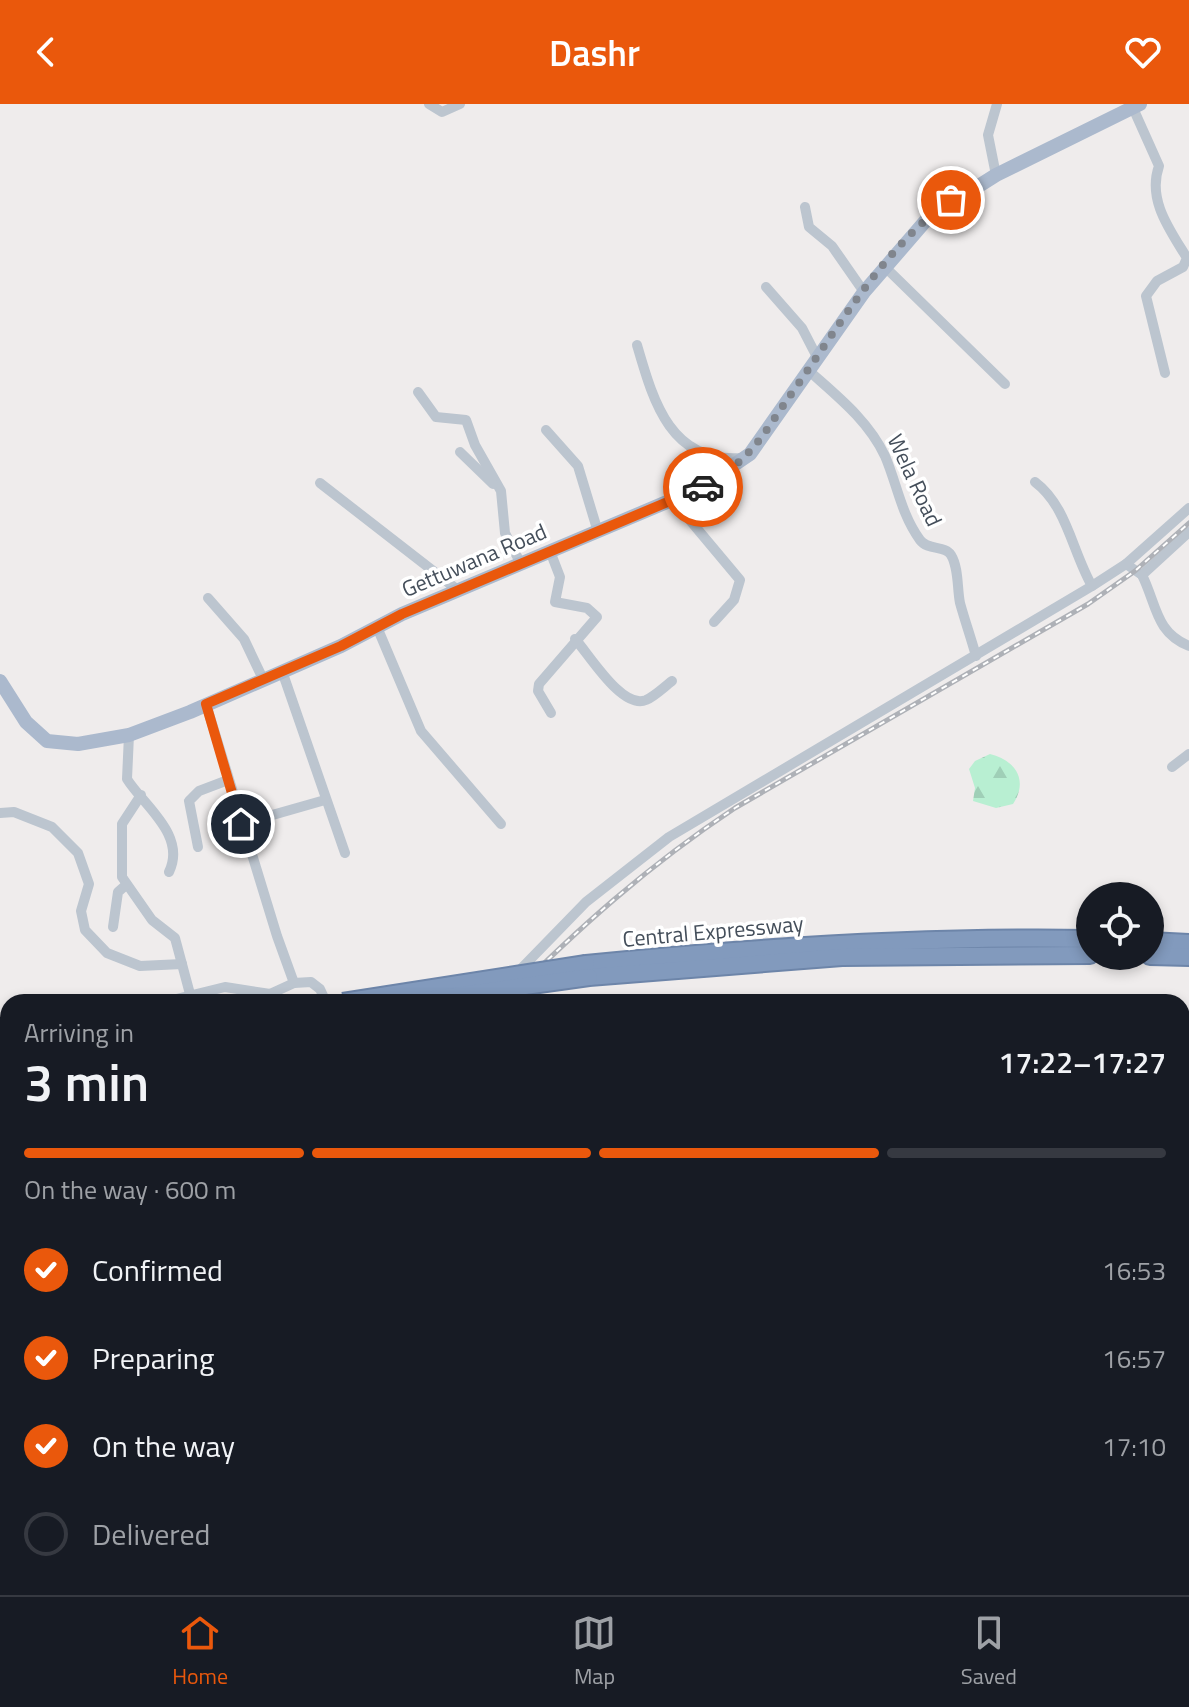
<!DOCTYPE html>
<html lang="en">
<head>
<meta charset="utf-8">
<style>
	:root { --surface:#171b24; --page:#242831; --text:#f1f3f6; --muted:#9ea1a6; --line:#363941; --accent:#ea580c }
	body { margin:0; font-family:"Titillium Web",sans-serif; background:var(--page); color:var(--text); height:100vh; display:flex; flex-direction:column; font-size:30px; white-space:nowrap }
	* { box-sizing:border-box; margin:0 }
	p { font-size:26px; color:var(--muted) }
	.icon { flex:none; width:44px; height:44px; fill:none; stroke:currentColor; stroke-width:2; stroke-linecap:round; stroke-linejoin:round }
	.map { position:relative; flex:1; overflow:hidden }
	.panel { position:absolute; left:0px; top:890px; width:1190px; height:602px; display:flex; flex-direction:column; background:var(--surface); border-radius:24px 24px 0 0; box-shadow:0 4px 12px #0003 }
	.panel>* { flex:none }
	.buttons { position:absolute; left:1076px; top:778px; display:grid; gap:16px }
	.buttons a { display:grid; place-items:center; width:88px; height:88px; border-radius:50%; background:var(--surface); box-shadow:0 4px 12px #0003; font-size:40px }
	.pin { position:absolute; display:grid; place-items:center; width:68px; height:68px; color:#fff; margin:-34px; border:4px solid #fff; border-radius:50%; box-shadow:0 2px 8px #0007 }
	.courier { position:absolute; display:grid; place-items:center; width:80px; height:80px; margin:-40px; border:6px solid #ea580c; border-radius:50%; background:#fff; color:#222; box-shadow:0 2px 10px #0007 }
	.overview em { font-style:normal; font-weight:600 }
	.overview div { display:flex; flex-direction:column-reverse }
	.overview { display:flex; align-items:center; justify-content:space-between; height:136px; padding:0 24px }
	h1 { font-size:52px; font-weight:600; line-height:60px }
	.bar { display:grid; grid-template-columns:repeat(4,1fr); gap:12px 8px; align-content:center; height:96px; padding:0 24px }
	.bar i { height:10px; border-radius:6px; background:var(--line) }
	.bar .current { background:var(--accent) }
	.bar p { grid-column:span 4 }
	ol { padding:0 24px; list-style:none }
	li { display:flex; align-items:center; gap:24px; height:88px }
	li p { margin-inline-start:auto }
	li .icon { padding:8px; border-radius:50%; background:var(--accent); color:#fff; stroke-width:4 }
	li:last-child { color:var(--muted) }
	li i { width:44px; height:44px; border:4px solid var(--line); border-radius:50% }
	header { display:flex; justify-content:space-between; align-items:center; height:104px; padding:0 24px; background:var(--accent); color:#fff; font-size:36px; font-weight:600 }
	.tab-bar { display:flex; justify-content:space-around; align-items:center; height:112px; border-top:2px solid var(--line); background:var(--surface); font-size:22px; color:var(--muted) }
	.tab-bar a { display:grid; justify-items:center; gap:4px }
	.tab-bar .current { color:var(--accent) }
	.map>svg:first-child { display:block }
	.forest { fill:url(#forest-firs) }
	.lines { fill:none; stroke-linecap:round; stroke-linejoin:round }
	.highway-casing { stroke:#6d85a9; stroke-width:20 }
	.minor { stroke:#bcc5cf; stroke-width:10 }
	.major { stroke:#abb9cd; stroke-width:14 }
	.highway { stroke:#829abd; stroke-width:16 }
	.rail-casing { stroke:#aeb1b7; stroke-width:5 }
	.rail { stroke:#fff; stroke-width:2; stroke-dasharray:6; stroke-linecap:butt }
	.highway-bridge-casing { stroke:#6d85a9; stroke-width:20; stroke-linecap:butt }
	.highway-bridge { stroke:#829abd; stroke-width:16 }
	.done { stroke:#80858d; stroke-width:8; stroke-dasharray:0 14.4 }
	.route { stroke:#ea580c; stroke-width:10 }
	.labels { text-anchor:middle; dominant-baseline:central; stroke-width:7; stroke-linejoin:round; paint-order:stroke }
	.street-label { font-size:22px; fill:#444e5a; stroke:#fff }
</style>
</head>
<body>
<header><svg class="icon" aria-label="back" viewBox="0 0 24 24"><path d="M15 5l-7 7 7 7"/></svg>Dashr<svg class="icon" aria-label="heart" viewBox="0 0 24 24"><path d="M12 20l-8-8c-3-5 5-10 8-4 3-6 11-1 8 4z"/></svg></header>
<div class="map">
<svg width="1189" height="1491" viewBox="0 0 1189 1491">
	<defs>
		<pattern id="forest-firs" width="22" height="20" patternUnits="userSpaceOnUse" patternTransform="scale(2)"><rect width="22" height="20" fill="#b8efd2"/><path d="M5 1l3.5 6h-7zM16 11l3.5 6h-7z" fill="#9fcfb7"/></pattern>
	</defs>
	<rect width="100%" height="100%" fill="#efecec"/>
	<!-- forest -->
	<path class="forest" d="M990 650C1015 656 1029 676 1013 700L996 704 973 697 975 684 969 665 975 657Z"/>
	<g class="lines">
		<defs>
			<g id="highway">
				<polyline points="1150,837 1189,839"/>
				<polyline points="1150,852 1189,853"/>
				<path d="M586 860C754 843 921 832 1090 835"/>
				<polyline points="589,873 842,853 1090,851"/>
				<polyline points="0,931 8,931"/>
				<polyline points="0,947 8,947"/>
				<polyline points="0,1368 8,1374"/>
				<polyline points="317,1484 320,1491"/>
			</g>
		</defs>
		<!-- highway casing -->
		<use href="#highway" class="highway-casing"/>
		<!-- minor -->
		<g class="minor">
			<polyline points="429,0 442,8 460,0"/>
			<path d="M1133 4 1159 62C1147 96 1170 126 1187 154L1183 163 1157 177 1146 192 1165 269"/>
			<polyline points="996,71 988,31 997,0"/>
			<polyline points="805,103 809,123 832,142 864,188"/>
			<polyline points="884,162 1005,280"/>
			<polyline points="766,183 802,224 817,253"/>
			<path d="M637 241C653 296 670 360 742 354"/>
			<path d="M808 266C837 292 868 316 885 352 897 380 901 410 920 436 928 447 945 441 951 451 959 464 957 485 960 499 965 517 971 534 976 552"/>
			<polyline points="418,288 436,313 466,316 475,341 501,387 505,429 521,460"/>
			<polyline points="546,326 578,362 598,428"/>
			<polyline points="460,348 493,380"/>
			<path d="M1035 378C1067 402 1072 447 1092 482"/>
			<polyline points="320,379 459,487"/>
			<polyline points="673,396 740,476 734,496 714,518"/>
			<polyline points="550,447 560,473 555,498 587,504 597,513 539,580 538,587 551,609"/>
			<polyline points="1126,460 1142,471 1189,428"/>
			<path d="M1142 471C1157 501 1155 528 1189 542"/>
			<polyline points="208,494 244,535 263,575"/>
			<polyline points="377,523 421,627 501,720"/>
			<path d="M575 535C589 550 622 606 646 596 655 592 664 583 672 577"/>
			<polyline points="282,567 345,749"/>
			<polyline points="206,600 277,832 294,879"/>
			<path d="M129 631 127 675C143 701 187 731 169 768"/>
			<polyline points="1172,663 1189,650"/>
			<polyline points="141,691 122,720 122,773 152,816 175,834 190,890"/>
			<polyline points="0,709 14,708 52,723 78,749 89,780 81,807 85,826 107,849 140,862 182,860"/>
			<polyline points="241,720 325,696"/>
			<polyline points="198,743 189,697 199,687 228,676"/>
			<polyline points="113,823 118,788 126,781"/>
			<polyline points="515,871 586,798 669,733 1092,482 1126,460 1189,404"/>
			<polyline points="111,898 143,898"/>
			<polyline points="164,898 225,883 270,890 294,879 311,878 320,885 326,898"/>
			<polyline points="0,986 8,990"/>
			<polyline points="0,1142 8,1138"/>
			<polyline points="0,1280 8,1274"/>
			<polyline points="203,1484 203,1491"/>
			<polyline points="435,1484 441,1491"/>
			<polyline points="508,1484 513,1491"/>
			<polyline points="838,1484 841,1491"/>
			<polyline points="416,1491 424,1484"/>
			<polyline points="532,1491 540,1484"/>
			<polyline points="693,1491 708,1484"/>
			<polyline points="881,1491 883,1484"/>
		</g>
		<!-- major -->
		<polyline class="major" points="0,577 26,618 47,637 78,640 129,631 190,608 341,542 402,510 700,384 750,350 864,188 928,114 996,71 1140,0"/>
		<!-- highway -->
		<use href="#highway" class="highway"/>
		<defs>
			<g id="rail">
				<path d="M505 898C577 825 649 761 735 704L1088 500 1135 467 1189 419"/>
				<polyline points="0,1002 8,1005"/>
			</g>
		</defs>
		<!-- rail casing -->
		<use href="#rail" class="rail-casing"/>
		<!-- rail -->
		<use href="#rail" class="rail"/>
		<defs>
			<g id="highway-bridge">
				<polyline points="343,898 586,860"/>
				<polyline points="412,898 589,873"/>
			</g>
		</defs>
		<!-- highway-bridge casing -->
		<use href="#highway-bridge" class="highway-bridge-casing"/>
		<!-- highway-bridge -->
		<use href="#highway-bridge" class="highway-bridge"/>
	</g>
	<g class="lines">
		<!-- done -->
		<path class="done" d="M703 383C754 354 762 331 794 286 840 221 885 142 951 96"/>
		<!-- route -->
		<polyline class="route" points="241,720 206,600 341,542 402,510 703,383"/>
	</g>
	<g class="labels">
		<!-- street labels -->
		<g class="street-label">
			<text transform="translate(915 376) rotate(65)">Wela Road</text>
			<text transform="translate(474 456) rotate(-23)">Gettuwana Road</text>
			<text transform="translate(713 827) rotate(-5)">Central Expressway</text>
		</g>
	</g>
</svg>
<div class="buttons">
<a><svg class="icon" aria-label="locate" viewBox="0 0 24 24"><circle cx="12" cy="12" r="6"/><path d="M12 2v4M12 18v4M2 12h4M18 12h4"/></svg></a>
</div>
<div class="pin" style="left:951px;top:96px;background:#ea580c"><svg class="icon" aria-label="bag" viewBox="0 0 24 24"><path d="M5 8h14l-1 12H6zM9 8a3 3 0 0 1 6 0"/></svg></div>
<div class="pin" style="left:241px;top:720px;background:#1f2937"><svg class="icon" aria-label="home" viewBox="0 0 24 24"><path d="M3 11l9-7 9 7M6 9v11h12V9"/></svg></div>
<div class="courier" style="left:703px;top:383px"><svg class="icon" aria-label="car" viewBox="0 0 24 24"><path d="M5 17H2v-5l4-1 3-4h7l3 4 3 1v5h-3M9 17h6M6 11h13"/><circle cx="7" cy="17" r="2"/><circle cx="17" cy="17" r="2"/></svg></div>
<section class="panel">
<div class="overview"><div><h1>3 min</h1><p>Arriving in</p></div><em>17:22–17:27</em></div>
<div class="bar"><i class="current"></i><i class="current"></i><i class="current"></i><i></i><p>On the way · 600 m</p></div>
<ol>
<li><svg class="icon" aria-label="check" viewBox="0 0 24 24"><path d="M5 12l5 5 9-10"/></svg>Confirmed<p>16:53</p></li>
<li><svg class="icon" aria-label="check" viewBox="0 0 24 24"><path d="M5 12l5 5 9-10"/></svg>Preparing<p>16:57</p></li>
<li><svg class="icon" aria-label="check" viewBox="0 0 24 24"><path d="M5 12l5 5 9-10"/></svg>On the way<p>17:10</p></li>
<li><i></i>Delivered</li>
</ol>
</section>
</div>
<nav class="tab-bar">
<a class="current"><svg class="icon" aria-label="home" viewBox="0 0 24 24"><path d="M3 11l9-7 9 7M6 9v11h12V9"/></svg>Home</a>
<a><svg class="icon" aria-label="map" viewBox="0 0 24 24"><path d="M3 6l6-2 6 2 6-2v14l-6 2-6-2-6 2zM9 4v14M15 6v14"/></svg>Map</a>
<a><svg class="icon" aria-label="saved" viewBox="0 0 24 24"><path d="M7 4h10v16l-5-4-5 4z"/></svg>Saved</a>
</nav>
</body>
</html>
